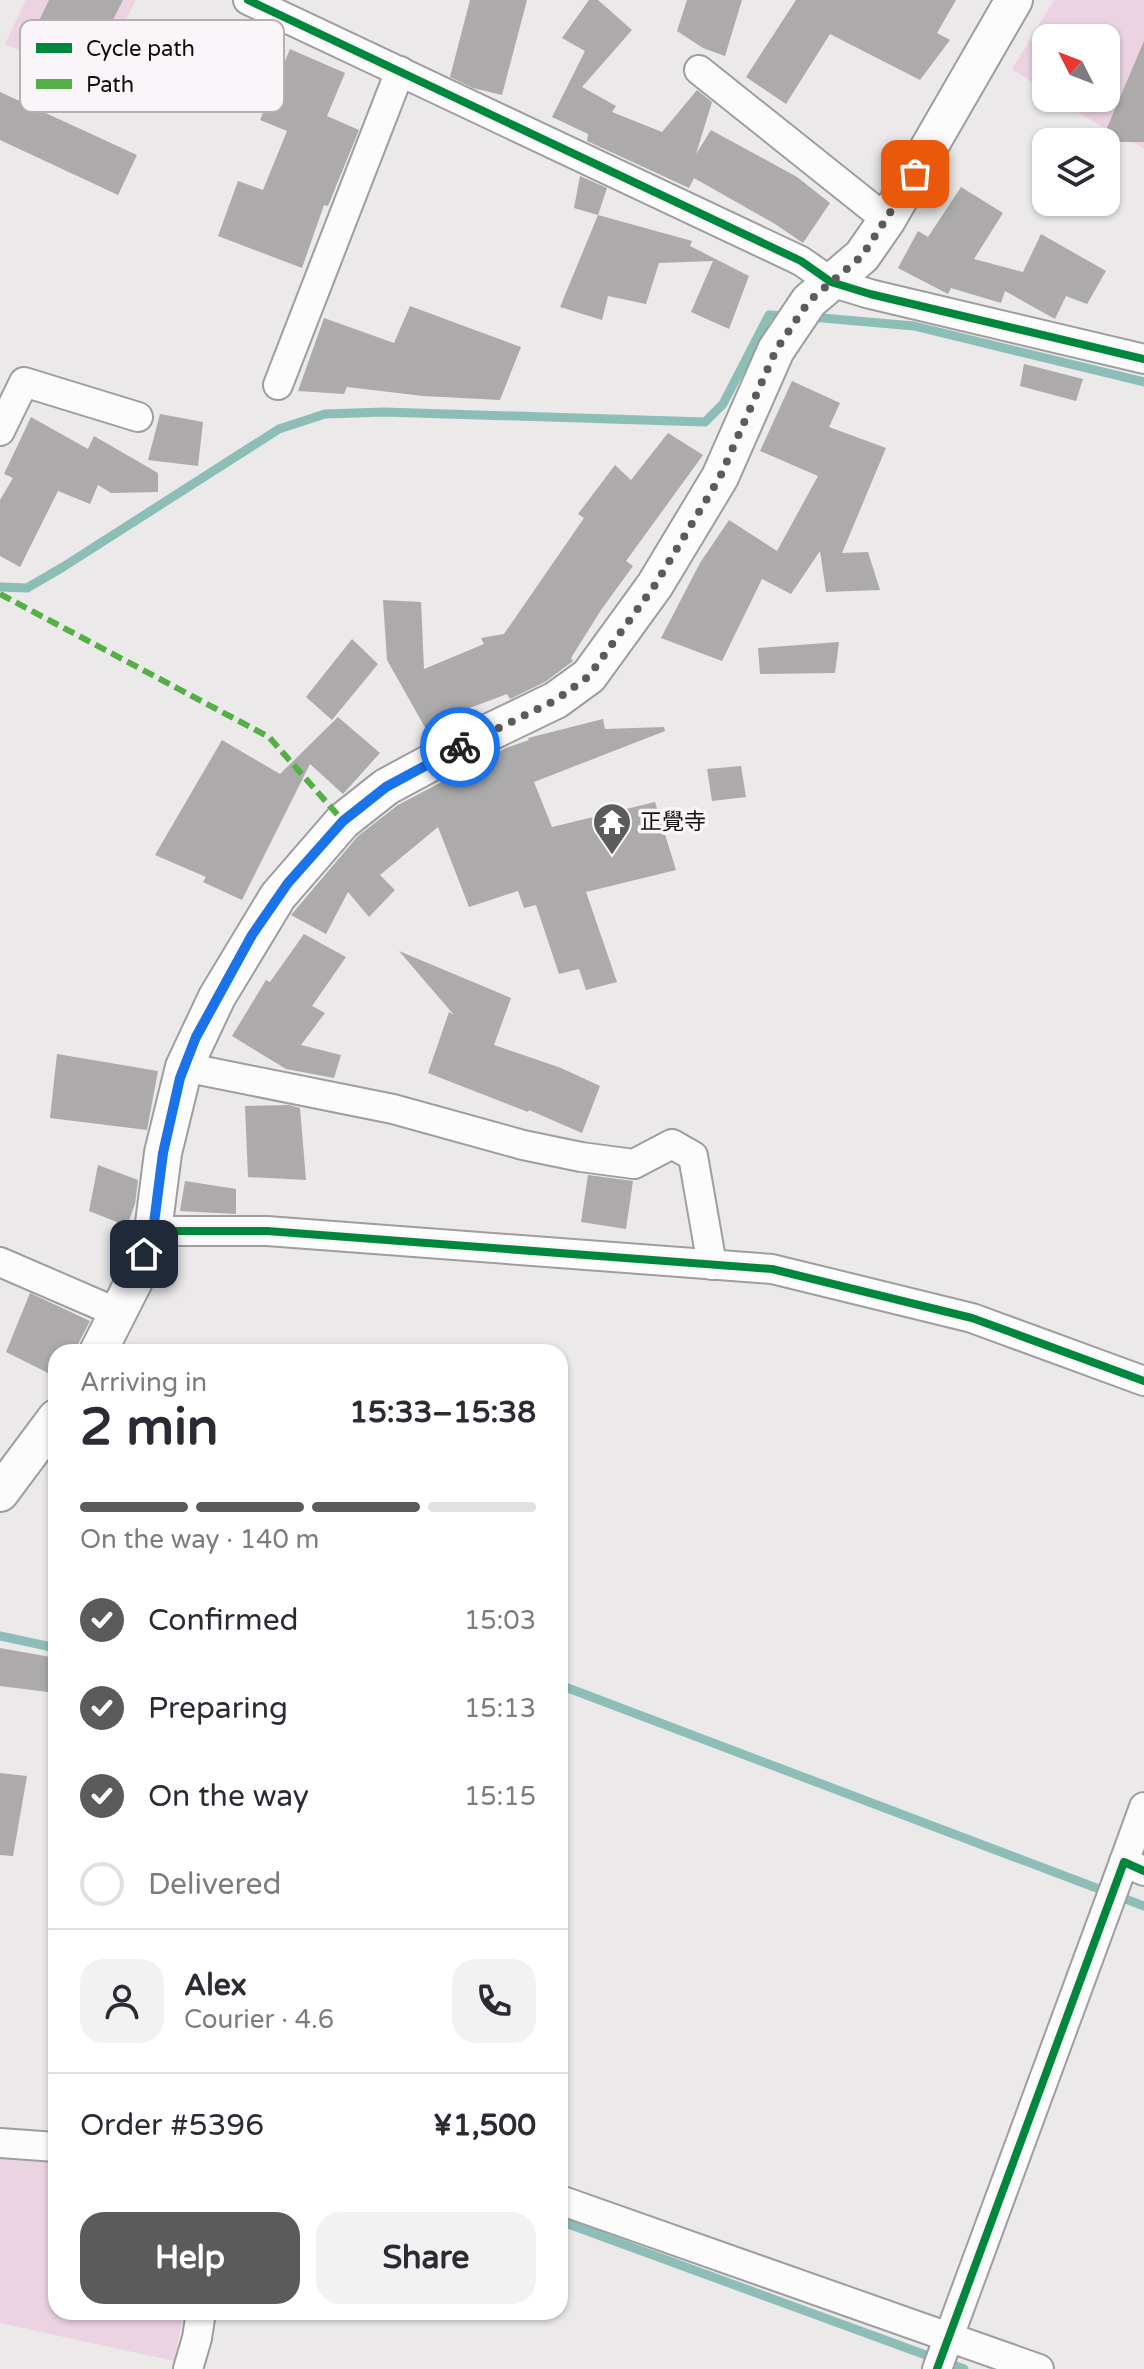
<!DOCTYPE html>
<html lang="en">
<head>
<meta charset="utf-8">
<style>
	:root { --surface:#fff; --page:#f2f2f3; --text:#2b2b33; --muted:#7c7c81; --line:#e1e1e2; --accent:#5c5b5c }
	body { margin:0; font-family:"Varela Round","Noto Sans JP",sans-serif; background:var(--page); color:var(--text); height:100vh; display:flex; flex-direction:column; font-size:30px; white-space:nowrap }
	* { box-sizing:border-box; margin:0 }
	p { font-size:26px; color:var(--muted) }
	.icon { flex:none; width:44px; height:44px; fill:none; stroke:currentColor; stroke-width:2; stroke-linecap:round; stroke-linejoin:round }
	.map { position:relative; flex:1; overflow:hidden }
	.panel { position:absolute; left:48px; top:1344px; width:520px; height:976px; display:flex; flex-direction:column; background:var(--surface); border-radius:24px; box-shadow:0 2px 6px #0004 }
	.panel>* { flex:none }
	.needle { width:52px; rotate:312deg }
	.controls { position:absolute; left:1032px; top:24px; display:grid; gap:16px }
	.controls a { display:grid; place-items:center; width:88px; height:88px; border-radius:16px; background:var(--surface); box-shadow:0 2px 6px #0004; font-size:40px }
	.pin { position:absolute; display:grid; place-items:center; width:68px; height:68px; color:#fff; margin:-34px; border-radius:16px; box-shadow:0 4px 12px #0006 }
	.courier { position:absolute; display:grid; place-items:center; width:80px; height:80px; margin:-40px; border:6px solid #1a73e8; border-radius:50%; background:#fff; color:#222; box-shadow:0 2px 10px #0007 }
	.head em { font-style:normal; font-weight:700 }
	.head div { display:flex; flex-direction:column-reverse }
	.head { display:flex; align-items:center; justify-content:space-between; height:136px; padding:0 32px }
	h1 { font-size:52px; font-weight:700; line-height:60px }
	.bar { display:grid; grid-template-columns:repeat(4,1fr); gap:12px 8px; align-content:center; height:96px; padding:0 32px }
	.bar i { height:10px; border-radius:6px; background:var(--line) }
	.bar .current { background:var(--accent) }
	.bar p { grid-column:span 4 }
	.line { display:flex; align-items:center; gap:20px; padding:0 32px; border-top:2px solid var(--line) }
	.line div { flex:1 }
	.round { display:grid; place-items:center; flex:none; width:84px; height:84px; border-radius:24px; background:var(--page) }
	ol { padding:0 32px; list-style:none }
	li { display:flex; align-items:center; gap:24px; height:88px }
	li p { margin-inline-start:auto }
	li .icon { padding:8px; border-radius:50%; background:var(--accent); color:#fff; stroke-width:4 }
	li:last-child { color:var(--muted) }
	li i { width:44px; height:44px; border:4px solid var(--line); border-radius:50% }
	.primary-button { display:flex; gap:16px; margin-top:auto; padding:16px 32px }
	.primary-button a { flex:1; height:92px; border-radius:24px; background:var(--accent); color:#fff; font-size:32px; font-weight:700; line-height:92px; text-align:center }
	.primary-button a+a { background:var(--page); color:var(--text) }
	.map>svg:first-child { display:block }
	.green { fill:#ebd3e2 }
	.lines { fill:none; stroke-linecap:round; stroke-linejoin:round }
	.stream { stroke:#8cbeb7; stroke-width:9 }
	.building { fill:#acaaab }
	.minor-casing { stroke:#9f9d9e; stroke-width:32 }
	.major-casing { stroke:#9f9d9e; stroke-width:40 }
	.minor { stroke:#fcfcfc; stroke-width:28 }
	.major { stroke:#fcfcfc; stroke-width:36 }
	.quiet { stroke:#54b044; stroke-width:6; stroke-dasharray:12 6; stroke-linecap:butt }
	.cycleway-casing { stroke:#faf5f8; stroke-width:13 }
	.cycleway { stroke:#00873e; stroke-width:8 }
	.done { stroke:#5c5b5c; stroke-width:8; stroke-dasharray:0 14.4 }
	.route { stroke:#1a73e8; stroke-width:10 }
	.labels { text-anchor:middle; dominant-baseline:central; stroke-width:7; stroke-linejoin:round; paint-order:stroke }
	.poi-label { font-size:22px; fill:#0f0e0f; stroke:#faf5f8; text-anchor:start }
	.key { fill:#faf5f8; stroke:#b4b0b2; stroke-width:2 }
	.key-label { font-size:22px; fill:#0f0e0f }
</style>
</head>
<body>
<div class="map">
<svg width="1144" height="2369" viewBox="0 0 1144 2369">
	<rect width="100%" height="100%" fill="#ebe9ea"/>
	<!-- green -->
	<g class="green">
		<polygon points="26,0 136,0 93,84 5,44"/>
		<polygon points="1054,0 1144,0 1144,148 1094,122 1057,98 1106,98 1106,38 1046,38 1046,91 1012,69"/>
		<polygon points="0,2158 56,2163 56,2312 184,2312 174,2361 0,2323"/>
	</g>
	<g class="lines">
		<!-- stream -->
		<g class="stream">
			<polyline points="811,317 914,326 1144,382"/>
			<polyline points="0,587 27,588 63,567 279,429 325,414 384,412 705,422 723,404 769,315 788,316"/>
			<polyline points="0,1636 56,1648"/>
			<polyline points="560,1685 1144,1906"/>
			<polyline points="560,2221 964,2369"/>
		</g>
	</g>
	<!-- building -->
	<g class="building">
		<polygon points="49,0 123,0 108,30 96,24 84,47 60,36 47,63 24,52"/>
		<polygon points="470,0 527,0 502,95 473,88 450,77"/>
		<polygon points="589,0 598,0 632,30 582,87 616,106 612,112 662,132 697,90 712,102 696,154 711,130 797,177 830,203 803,243 775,224 694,178 689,188 587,141 588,134 552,117 585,51 562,38"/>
		<polygon points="687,0 742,0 725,56 703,48 677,31"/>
		<polygon points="796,0 956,0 937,33 950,40 920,80 830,34 786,104 746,77"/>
		<polygon points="1144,41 1144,142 1101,142"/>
		<polygon points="290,49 345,73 327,116 359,130 328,206 324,205 302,268 218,236 238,181 263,190 287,131 260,120"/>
		<polygon points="0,92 137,155 118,195 0,140"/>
		<polygon points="580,176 607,188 598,215 574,208"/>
		<polygon points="961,187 1003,213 974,259 1023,272 1041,234 1106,271 1087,304 1066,296 1055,319 1005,291 1001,303 951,288 948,294 898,268 918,231 928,237"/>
		<polygon points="598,215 692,241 690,246 749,276 729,329 691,312 713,261 659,263 646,304 608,296 602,320 560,307"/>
		<polygon points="410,306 521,347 500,400 423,396 347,387 344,394 298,391 324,318 394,343"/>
		<polygon points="1024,364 1083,379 1076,401 1020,386"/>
		<polygon points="792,381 840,403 829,427 886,448 842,553 868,552 880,590 826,592 820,551 791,594 762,579 722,661 661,638 700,563 729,520 777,551 818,476 760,451"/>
		<polygon points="160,414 203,422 198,466 148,460"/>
		<polygon points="31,417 88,449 94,436 158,473 158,492 111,493 98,485 90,504 58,491 20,567 0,556 0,500 13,478 4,474"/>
		<polygon points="668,433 703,455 626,561 633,566 601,610 571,658 573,661 545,682 510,699 507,694 427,724 427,731 387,660 383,600 421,602 424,669 484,644 481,638 504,634 584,518 578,514 615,465 631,480"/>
		<polygon points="352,639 378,664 332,720 306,697"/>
		<polygon points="839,642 835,673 760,674 758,648"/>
		<polygon points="338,717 380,753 343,794 310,764 242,900 203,882 206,877 155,855 222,740 280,774"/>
		<polygon points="603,719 605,729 664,727 665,731 534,782 552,827 655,802 676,870 586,892 617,982 586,990 579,969 559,974 536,905 524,908 518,891 469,907 438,827 380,875 395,890 369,917 348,892 326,934 291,915 358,836 398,805 506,748 529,740 528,738"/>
		<polygon points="741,766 746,797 712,801 707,769"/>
		<polygon points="304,934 346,957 312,1006 325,1013 301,1045 341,1055 334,1078 286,1069 232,1036 266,980 270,982"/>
		<polygon points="399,951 511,998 494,1045 561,1068 600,1086 582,1133 529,1110 528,1112 428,1073 449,1012 454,1015"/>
		<polygon points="57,1054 158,1071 147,1130 50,1118"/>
		<polygon points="289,1105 300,1108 306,1180 248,1177 245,1106"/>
		<polygon points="98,1165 138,1180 135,1204 127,1226 89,1211"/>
		<polygon points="588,1175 633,1181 626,1229 581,1222"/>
		<polygon points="185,1181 236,1189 236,1214 180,1211"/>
		<polygon points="30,1293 90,1321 74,1352 56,1352 56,1377 6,1352"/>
		<polygon points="0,1648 56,1658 56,1693 0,1686"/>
		<polygon points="0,1773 27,1776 13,1856 0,1855"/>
	</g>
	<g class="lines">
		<defs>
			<g id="minor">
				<polyline points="248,0 801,261 831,282 870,294 1144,359"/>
				<polyline points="699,70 887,220"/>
				<polyline points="278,385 400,71"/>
				<polyline points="0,431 24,382 138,417"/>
				<polyline points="184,1067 393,1109 523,1145 581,1157 634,1164 672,1144 693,1156 712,1265"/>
				<polyline points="153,1231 267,1231 772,1269 972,1318 1144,1381"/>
				<polyline points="0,1262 118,1313"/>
				<polyline points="1124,1862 1144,1807"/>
				<polyline points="0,2143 56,2147"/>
				<polyline points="560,2200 1039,2369"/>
				<polyline points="188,2369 197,2338 201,2312"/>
				<polyline points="937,2369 1124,1862 1144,1871"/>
			</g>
			<g id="major">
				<polyline points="98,1352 136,1277 153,1231 163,1153 184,1067 217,997 278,896 343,821 386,787 471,741 556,700 589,676 655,585 720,477 776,350 809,301 862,256 887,220 1014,0"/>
				<polyline points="0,1493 56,1418"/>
			</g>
		</defs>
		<!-- minor casing -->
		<use href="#minor" class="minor-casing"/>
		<!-- major casing -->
		<use href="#major" class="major-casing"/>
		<!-- minor -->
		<use href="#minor" class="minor"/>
		<!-- major -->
		<use href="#major" class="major"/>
		<!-- quiet -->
		<polyline class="quiet" points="0,594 269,737 343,821"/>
		<defs>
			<g id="cycleway">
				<polyline points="248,0 801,261 831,282 870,294 1144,359"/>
				<polyline points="153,1231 267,1231 772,1269 972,1318 1144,1381"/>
				<polyline points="937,2369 1124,1862 1144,1871"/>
			</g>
		</defs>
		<!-- cycleway casing -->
		<use href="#cycleway" class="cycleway-casing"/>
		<!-- cycleway -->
		<use href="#cycleway" class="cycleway"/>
	</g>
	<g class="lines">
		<!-- done -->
		<polyline class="done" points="460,747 556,700 589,676 655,585 720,477 776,350 809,301 862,256 915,174"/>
		<!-- route -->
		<polyline class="route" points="144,1254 153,1231 163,1153 180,1078 196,1037 252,935 288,883 343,821 386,787 460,747"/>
	</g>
	<!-- icons -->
	<defs>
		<symbol id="temple-pin" viewBox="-11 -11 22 30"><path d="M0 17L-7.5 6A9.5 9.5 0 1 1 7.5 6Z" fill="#5c5b5c" stroke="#faf5f8"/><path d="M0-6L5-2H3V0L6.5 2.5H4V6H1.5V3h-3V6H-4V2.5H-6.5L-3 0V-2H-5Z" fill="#fff"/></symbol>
	</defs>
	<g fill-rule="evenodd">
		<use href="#temple-pin" x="590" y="800" width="44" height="60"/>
	</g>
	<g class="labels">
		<!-- poi labels -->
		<g class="poi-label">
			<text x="640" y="822">正覺寺</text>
		</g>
	</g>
	<!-- legend -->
	<rect x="20" y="20" width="264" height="92" rx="12" class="key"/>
	<rect x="36" y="43" width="36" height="10" fill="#00873e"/>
	<rect x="36" y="79" width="36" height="10" fill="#54b044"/>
	<g class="key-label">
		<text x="86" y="56">Cycle path</text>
		<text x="86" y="92">Path</text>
	</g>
</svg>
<div class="controls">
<a><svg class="needle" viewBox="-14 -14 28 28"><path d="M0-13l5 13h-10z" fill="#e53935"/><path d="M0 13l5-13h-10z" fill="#7c7c81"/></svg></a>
<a><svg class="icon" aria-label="layers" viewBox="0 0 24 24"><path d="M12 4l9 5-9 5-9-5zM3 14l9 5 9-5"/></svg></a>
</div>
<div class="pin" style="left:915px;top:174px;background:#ea580c"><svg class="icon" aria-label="bag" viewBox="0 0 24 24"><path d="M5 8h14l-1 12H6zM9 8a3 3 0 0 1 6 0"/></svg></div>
<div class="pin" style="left:144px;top:1254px;background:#1f2937"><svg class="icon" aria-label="home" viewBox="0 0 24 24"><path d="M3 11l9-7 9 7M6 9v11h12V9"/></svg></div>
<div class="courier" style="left:460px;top:747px"><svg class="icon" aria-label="bike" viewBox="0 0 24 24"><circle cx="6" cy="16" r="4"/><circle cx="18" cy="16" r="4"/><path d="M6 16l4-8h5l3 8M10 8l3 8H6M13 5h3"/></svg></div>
<section class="panel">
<div class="head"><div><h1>2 min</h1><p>Arriving in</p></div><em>15:33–15:38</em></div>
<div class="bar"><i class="current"></i><i class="current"></i><i class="current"></i><i></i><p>On the way · 140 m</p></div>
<ol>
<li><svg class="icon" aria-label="check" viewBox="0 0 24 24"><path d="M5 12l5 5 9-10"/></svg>Confirmed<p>15:03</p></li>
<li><svg class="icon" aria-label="check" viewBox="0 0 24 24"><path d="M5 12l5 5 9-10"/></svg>Preparing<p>15:13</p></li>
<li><svg class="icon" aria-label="check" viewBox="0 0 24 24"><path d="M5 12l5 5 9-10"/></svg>On the way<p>15:15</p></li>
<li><i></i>Delivered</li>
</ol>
<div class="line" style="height:144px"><a class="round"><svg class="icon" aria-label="person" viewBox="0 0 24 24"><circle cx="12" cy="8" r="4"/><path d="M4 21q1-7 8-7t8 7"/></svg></a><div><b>Alex</b><p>Courier · 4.6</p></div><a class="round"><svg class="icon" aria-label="phone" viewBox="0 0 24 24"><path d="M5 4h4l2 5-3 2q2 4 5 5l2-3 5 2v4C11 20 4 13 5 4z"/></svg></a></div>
<div class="line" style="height:104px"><div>Order #5396</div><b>¥1,500</b></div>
<div class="primary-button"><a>Help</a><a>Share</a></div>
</section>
</div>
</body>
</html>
